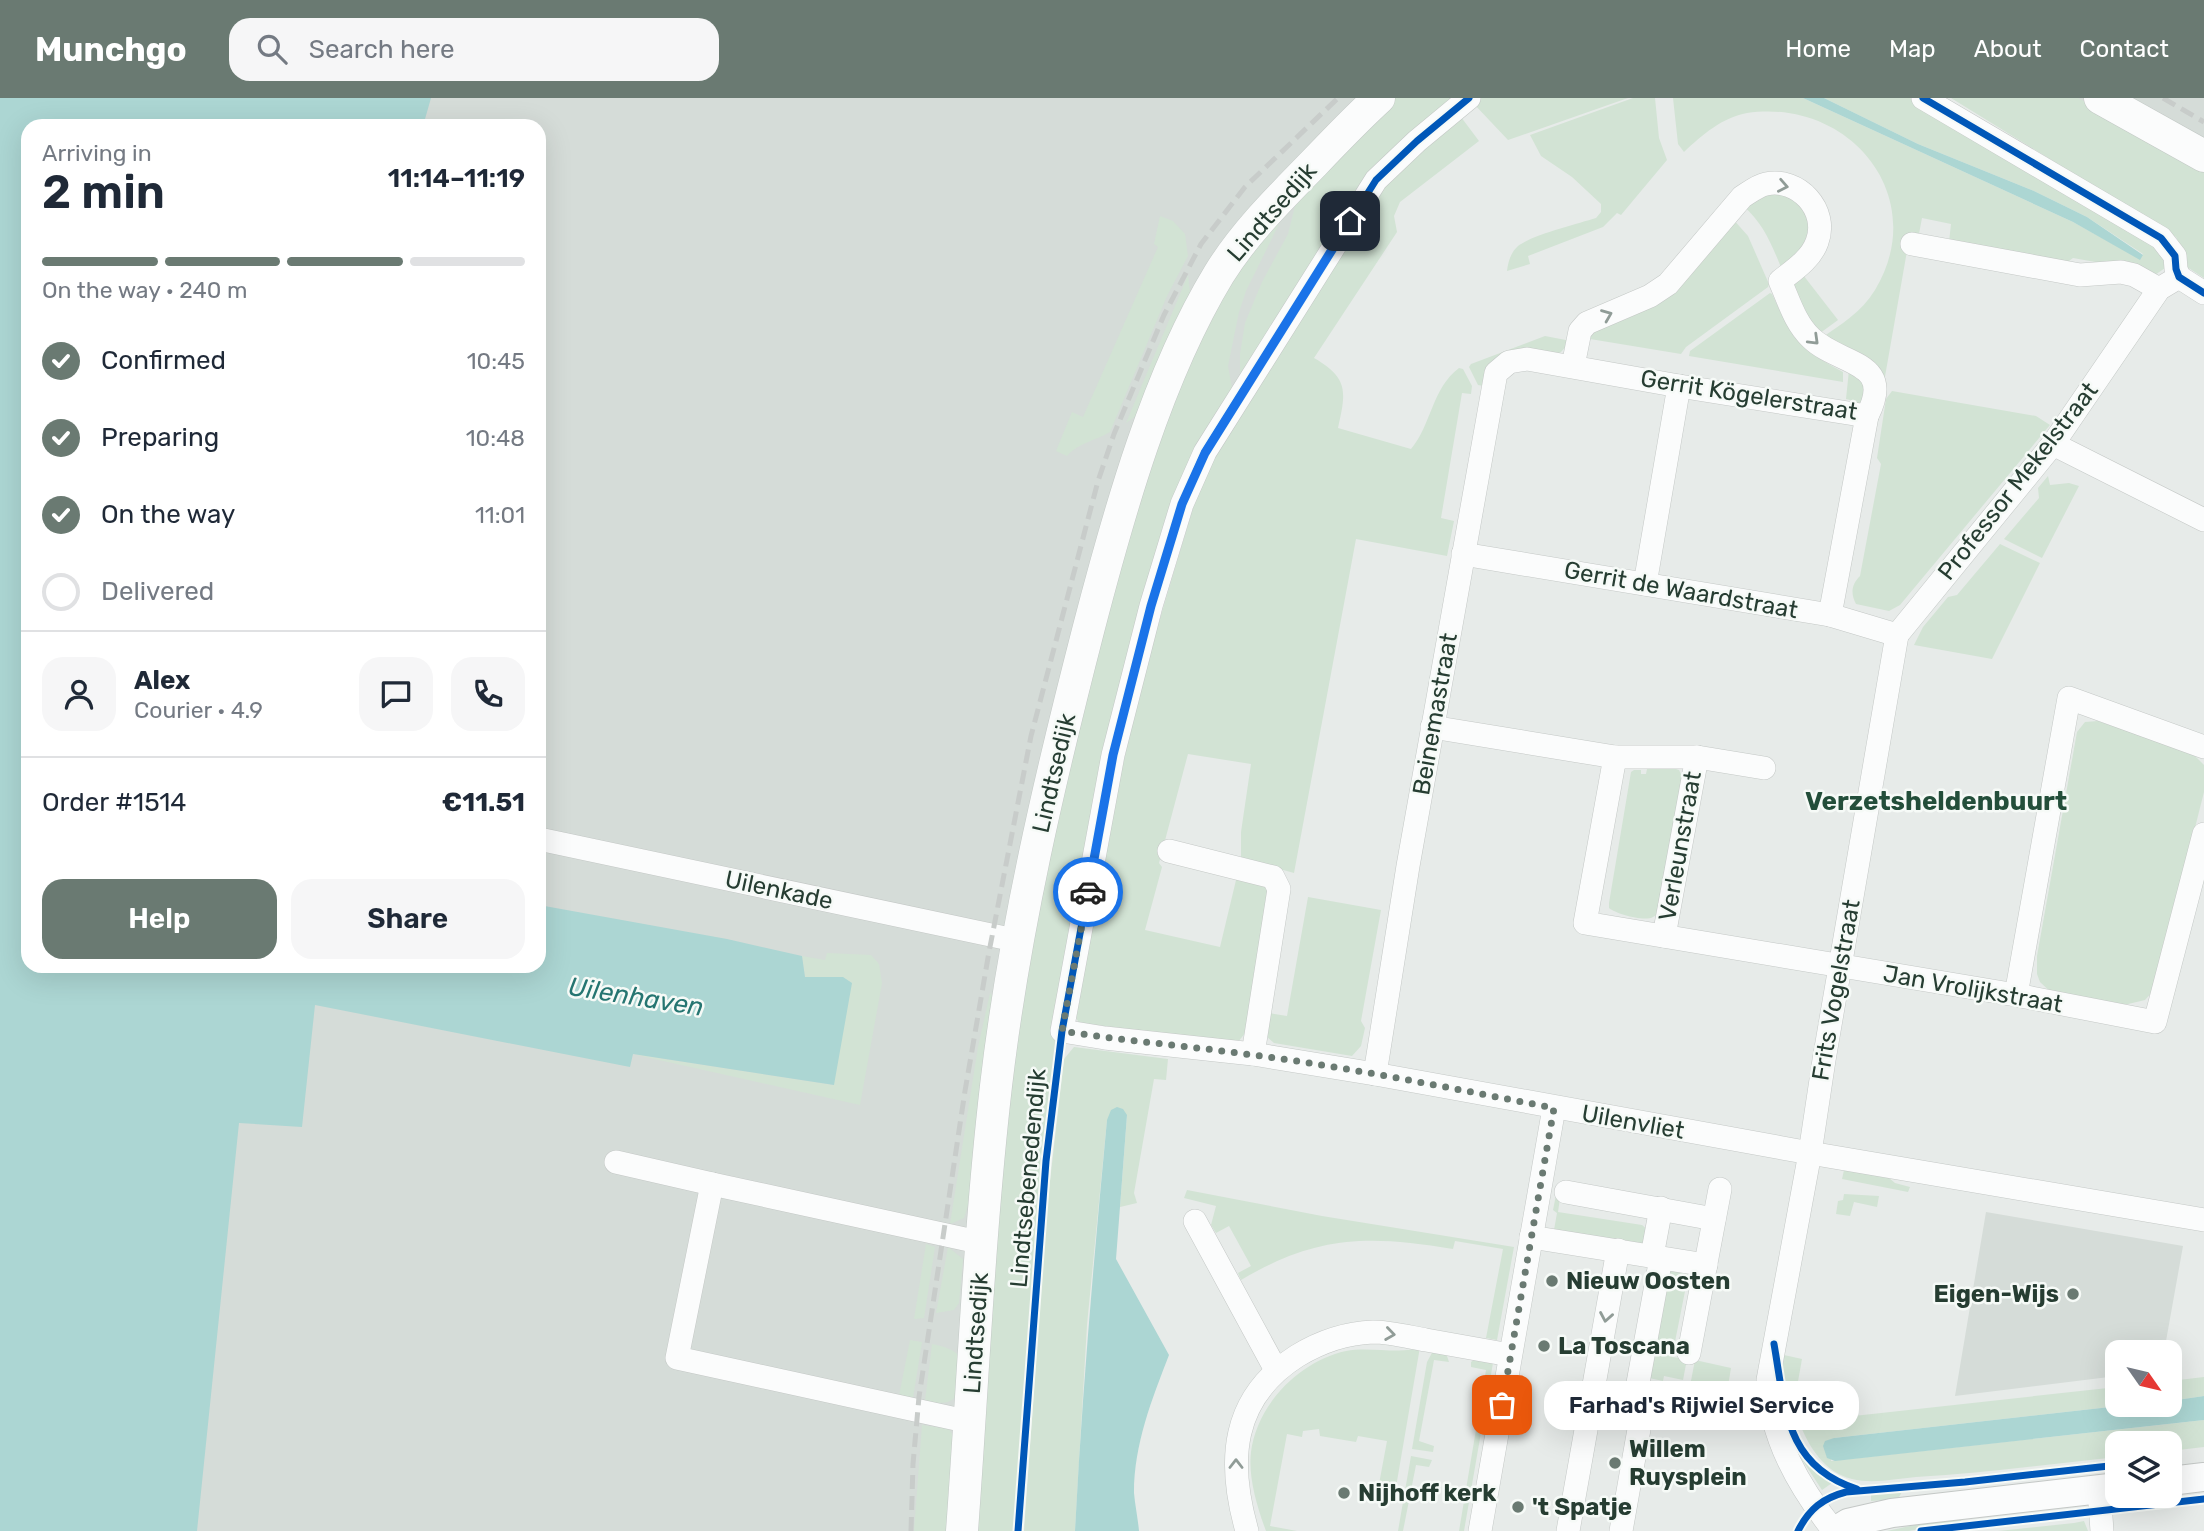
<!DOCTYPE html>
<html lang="en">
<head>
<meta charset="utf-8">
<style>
	:root { --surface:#fff; --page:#f6f6f7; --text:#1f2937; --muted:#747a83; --line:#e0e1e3; --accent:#6a7a72 }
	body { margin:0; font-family:Rubik,sans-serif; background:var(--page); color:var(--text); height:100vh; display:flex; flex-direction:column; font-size:26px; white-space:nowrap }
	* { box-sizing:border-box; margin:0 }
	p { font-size:23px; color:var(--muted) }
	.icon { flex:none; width:38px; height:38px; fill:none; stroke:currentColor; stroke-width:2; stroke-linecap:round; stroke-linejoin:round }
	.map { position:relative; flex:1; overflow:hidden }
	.sheet { position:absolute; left:21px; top:21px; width:525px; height:854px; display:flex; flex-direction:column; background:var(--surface); border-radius:21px; box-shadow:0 7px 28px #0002 }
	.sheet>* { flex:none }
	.needle { width:46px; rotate:124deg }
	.buttons { position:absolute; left:2105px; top:1242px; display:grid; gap:14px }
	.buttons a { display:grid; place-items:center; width:77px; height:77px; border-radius:14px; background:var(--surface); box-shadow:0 7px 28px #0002; font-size:35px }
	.pin { position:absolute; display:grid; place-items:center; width:60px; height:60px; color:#fff; margin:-30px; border-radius:14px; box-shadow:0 4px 10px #0006 }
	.courier { position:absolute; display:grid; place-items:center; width:70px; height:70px; margin:-35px; border:5px solid #1a73e8; border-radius:50%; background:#fff; color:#222; box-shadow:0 2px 9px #0007 }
	.bubble { position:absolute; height:49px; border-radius:21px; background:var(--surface); box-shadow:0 7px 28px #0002; font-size:23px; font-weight:600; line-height:49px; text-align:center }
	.overview em { font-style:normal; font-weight:600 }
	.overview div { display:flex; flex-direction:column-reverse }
	.overview { display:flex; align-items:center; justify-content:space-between; height:119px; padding:0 21px }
	h1 { font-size:46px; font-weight:600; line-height:52px }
	.bar { display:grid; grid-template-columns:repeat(4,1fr); gap:10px 7px; align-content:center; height:84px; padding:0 21px }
	.bar i { height:9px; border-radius:5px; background:var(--line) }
	.bar .on { background:var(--accent) }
	.bar p { grid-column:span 4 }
	.line { display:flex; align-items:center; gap:18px; padding:0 21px; border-top:2px solid var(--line) }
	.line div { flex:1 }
	.round { display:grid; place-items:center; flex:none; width:74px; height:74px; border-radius:21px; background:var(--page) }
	ol { padding:0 21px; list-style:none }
	li { display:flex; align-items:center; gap:21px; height:77px }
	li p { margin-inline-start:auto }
	li .icon { padding:7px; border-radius:50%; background:var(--accent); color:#fff; stroke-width:4 }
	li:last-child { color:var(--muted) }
	li i { width:38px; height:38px; border:4px solid var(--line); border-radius:50% }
	.action { display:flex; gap:14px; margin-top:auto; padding:14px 21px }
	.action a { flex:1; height:80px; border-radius:21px; background:var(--accent); color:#fff; font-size:28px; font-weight:600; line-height:80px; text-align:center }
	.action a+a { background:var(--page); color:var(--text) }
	header { display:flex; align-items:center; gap:42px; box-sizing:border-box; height:98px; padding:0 35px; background:var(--accent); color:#fff }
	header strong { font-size:33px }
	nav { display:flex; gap:38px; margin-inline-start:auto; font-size:24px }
	.search { width:490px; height:63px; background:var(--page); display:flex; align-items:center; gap:18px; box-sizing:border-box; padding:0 24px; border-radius:21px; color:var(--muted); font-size:26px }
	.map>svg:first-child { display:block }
	.built { fill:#d5dcd8 }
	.green { fill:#d2e3d4 }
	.water { fill:#acd6d3 }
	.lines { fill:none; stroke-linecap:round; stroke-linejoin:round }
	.minor-casing { stroke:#c4c8c6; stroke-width:24 }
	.tertiary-casing { stroke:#c4c8c6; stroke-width:30 }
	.secondary-casing { stroke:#c3c9c6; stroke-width:33 }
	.minor { stroke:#fbfcfc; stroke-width:23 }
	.tertiary { stroke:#fbfcfc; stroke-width:28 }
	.secondary { stroke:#fbfcfc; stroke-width:32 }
	.rail { stroke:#c8ccca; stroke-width:5; stroke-dasharray:14 7; stroke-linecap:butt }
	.cycleway-casing { stroke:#f6faf7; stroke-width:11 }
	.cycleway { stroke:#0057b8; stroke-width:7 }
	.oneway { stroke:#909c97 }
	.done { stroke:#6a7a72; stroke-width:7; stroke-dasharray:0 12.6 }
	.route { stroke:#1a73e8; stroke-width:9 }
	.poi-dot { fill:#6a7a72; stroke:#f6faf7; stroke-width:2.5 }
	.labels { text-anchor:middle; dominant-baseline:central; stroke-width:5; stroke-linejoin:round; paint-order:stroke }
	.street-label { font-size:24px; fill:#263d32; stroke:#f6faf7 }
	.poi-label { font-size:24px; font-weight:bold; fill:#263d32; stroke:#f6faf7; text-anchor:start }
	.neighbourhood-label { font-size:26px; font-weight:bold; fill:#234e3a; stroke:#f6faf7 }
	.water-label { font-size:26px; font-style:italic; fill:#257571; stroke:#f6faf7 }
</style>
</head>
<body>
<header>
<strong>Munchgo</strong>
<div class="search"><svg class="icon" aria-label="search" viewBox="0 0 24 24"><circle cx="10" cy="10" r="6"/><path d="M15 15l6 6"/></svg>Search here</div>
<nav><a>Home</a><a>Map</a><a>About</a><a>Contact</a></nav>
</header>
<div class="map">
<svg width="2204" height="1433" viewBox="0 0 2204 1433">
	<rect width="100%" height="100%" fill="#e7ebe9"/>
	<!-- built -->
	<g class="built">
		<polygon points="393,0 1472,0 1327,112 1128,493 1043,1064 1017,1433 195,1433 234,868 539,868 539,28 385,28"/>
		<polygon points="2034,0 2204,0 2204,88"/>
		<polygon points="1986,1114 2183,1148 2166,1243 2166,1255 2118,1255 2117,1278 1955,1298"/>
	</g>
	<!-- green -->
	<g class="green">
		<polygon points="1395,0 1459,0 1407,39 1240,278 1240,256 1245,225 1262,184 1288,136 1297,100 1376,16"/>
		<polygon points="1481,0 1628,0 1508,42 1473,5"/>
		<path d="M1633 0H1655L1659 40 1667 62 1621 117 1617 115 1603 129 1528 158 1530 166 1507 173C1508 164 1511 154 1518 148 1532 137 1577 126 1596 120L1601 114V106L1572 79 1541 58 1530 37Z"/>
		<path d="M1673 0H1803L2073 124 2140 161 2143 156 2087 119 2034 93 1918 46 1824 0H1910L2159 144 2168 168 2152 179 2140 172 2073 160 2062 168 1949 144 1951 126 1922 120 1918 141 1907 153 1883 290 1820 241C1840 227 1862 214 1875 192 1931 99 1850 0 1747 15 1723 19 1702 37 1684 54L1678 46Z"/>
		<polygon points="1951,0 2078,0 2204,69 2204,180 2187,169 2183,153 2176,139"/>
		<path d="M1461 19 1479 43 1400 104 1394 118 1397 134 1314 260C1349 280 1346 294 1338 330L1411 351C1431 328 1432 290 1459 270L1463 271 1472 288 1471 296 1462 295 1441 420 1454 423 1447 458 1356 441 1294 775 1241 760V734L1251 666 1188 656 1159 765 1162 769 1145 832 1220 849 1237 778 1266 785 1272 792 1246 934 1238 944 1079 925 1074 916 1101 763 1144 574 1202 380 1358 121 1399 73Z"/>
		<path d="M1794 95 1814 132 1784 176C1773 151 1765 126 1743 108L1753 97Z"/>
		<path d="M1160 118 1173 123 1185 136 1188 158 1167 198 1110 334C1095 343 1078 345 1067 358L1056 353 1072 314 1083 319 1158 149 1154 146Z"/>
		<polygon points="1732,120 1748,138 1769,186 1768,189 1686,249 1681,256 1584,240 1632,212"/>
		<path d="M1279 121 1278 128 1246 193 1239 214 1228 268 1232 290 1190 371 1058 919C1036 1089 1026 1261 1013 1433H972L1014 945 1063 684 1118 464 1179 287 1233 177Z"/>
		<polygon points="1800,173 1838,222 1816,238 1791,192"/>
		<polygon points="1188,177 1191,203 1136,318 1126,325"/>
		<path d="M1770 195 1772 196C1794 243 1797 249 1843 274V284L1689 258 1690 253Z"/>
		<polygon points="1545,238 1571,243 1561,254 1484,288 1478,287 1469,269 1471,266"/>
		<polygon points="1849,272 1863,274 1868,307 1849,307 1850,302 1846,301"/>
		<path d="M1892 293 2036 318 2050 327 1900 507 1889 513 1856 506C1850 495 1852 486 1860 478L1881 366 1877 360 1886 301Z"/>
		<polygon points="2048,378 2050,387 2069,385 2079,388 2042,460 2004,441 2039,400 2038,390"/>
		<polygon points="2000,446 2040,465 1992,561 1914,547 1923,529 1948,499 1957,497"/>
		<polygon points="2098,623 2193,656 2204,667 2204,694 2154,892 2145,902 2124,907 2053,896 2040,884 2037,876 2037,858 2077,634 2085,624"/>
		<path d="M1673 670 1679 672 1682 678 1660 810C1658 815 1657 817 1653 819 1645 824 1616 816 1609 810V805L1631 674 1634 672H1641V676H1646L1647 671Z"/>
		<polygon points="1308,799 1381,812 1361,923 1365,930 1361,948 1352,958 1274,945 1266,938 1268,915 1287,918"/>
		<polygon points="827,855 871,857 879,866 882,885 860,1007 632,956 833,987 843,879 805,879 802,858 825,862"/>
		<polygon points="990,895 995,901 977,1078 964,1120 950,1126 978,949"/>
		<polygon points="1074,949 1168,961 1166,982 1154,981 1134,1095 1137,1105 1120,1109 1127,1017 1107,1022 1087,1227 1075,1433 1024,1433 1047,1109 1064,961"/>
		<polygon points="1844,1072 1889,1080 1895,1085 1910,1089 1908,1094 1842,1081"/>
		<path d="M1187 1092 1322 1118 1514 1149 1497 1242 1486 1240 1503 1151 1455 1143 1453 1151C1368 1137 1317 1137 1241 1182L1238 1175 1251 1168 1229 1128 1216 1135 1211 1127 1216 1108 1184 1100Z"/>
		<polygon points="1557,1092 1561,1093 1558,1114 1642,1127 1649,1133 1649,1140 1643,1146 1554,1132 1557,1115 1553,1112"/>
		<polygon points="1844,1096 1879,1098 1877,1109 1854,1104 1850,1118 1836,1116 1838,1103 1843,1102"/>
		<polygon points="926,1146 935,1149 924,1220 914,1221"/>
		<polygon points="948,1149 963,1161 959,1205 954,1212 936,1215"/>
		<polygon points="1669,1172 1687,1174 1688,1178 1672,1259 1687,1261 1683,1282 1664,1278 1663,1283 1649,1280"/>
		<polygon points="910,1242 922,1244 913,1300 899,1298"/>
		<path d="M932 1246C944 1249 953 1250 961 1260 957 1292 965 1311 925 1303Z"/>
		<path d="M1420 1249 1396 1389 1379 1386 1387 1343 1358 1338 1356 1344 1320 1338 1319 1331 1303 1333 1302 1339 1287 1336 1270 1428 1297 1433H1266C1257 1409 1248 1379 1251 1354 1257 1306 1300 1263 1346 1253 1369 1248 1403 1257 1420 1249Z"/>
		<polygon points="1433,1253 1446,1255 1449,1264 1434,1262 1419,1343 1434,1348 1433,1354 1412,1351 1427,1264"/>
		<polygon points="1784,1257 1802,1261 1792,1317 1790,1317 1782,1276"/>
		<polygon points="1475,1261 1493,1265 1464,1433 1459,1433 1486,1272 1471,1269 1471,1264"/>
		<polygon points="1695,1262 1731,1270 1727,1294 1690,1288"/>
		<polygon points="2204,1279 2204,1298 2170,1303 2170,1283"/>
		<path d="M2117 1289 2118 1307H2128L1834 1340 1831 1363 2204 1322V1349L2170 1353V1346H2118L2117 1359C2050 1366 1983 1375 1916 1379 1895 1381 1872 1386 1852 1381 1824 1374 1809 1349 1799 1324Z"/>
		<polygon points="922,1327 949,1331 956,1344 951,1433 914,1433"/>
		<polygon points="1793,1348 1805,1363 1832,1385 1822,1392"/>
		<polygon points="1411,1358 1432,1362 1429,1369 1416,1367 1403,1433 1398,1433"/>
		<polygon points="1903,1392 1898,1401 1871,1403 1871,1395"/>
		<polygon points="1956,1418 1963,1424 1909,1433 1887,1433"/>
		<polygon points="2084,1423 2088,1433 1998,1433 2074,1425"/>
	</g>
	<!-- water -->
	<g class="water">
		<polygon points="0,0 431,0 423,28 28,28 28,868 539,868 539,807 727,841 802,858 805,879 843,879 852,885 834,987 633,956 630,969 315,907 302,1029 239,1025 197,1433 0,1433"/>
		<polygon points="1803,0 1824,0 1918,46 2034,93 2087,119 2143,157 2140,162 2073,124"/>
		<path d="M1117 1009 1123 1011 1127 1017 1116 1161 1169 1257C1152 1301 1134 1346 1134 1395 1135 1407 1138 1421 1139 1433H1075C1082 1296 1094 1159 1107 1022L1111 1012Z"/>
		<polygon points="2204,1298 2204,1322 1835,1363 1827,1360 1823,1348 1825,1343 1834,1340 2128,1307 2170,1307 2170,1303"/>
	</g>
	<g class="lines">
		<defs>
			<g id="minor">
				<polyline points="1469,0 1417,43 1376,82 1205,354 1182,406 1151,508 1113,657 1062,933 1105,940 1253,956 1375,976 1810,1055 2204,1122"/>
				<polyline points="1923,0 2161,140 2175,158 2176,171 2179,179"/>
				<polyline points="1912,146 2080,177 2121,174 2134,177 2159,191"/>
				<polyline points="2179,179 2204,195"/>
				<path d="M1573 268 1580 233 1587 225 1650 198 1668 186 1742 99C1750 94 1757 88 1766 86 1798 79 1829 112 1817 144 1811 161 1794 172 1780 183 1789 203 1795 225 1811 240 1840 268 1896 262 1867 318L1830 517"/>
				<polyline points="2053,346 2204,422"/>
				<polyline points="1463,456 1830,517 1897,537"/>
				<polyline points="1645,486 1679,288"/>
				<polyline points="1897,537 2053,346 2159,191 2179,179"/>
				<polyline points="1432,629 1615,659 1697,659 1764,670"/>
				<polyline points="1615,659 1585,825 2016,897 2155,924 2204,736"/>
				<polyline points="539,741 1019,843"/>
				<polyline points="1169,753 1273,779 1279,791 1253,956"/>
				<polyline points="1664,838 1697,659"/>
				<polyline points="2016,897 2069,600 2204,649"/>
				<polyline points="1375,976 1408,768 1496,275 1509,264 1527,261 1679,288 1867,318"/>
				<polyline points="616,1064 712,1086"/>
				<polyline points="1566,1094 1714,1121"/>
				<polyline points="1195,1123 1276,1272"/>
				<polyline points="1531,1139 1706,1167"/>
				<polyline points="1652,1158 1661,1110"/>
				<polyline points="1689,1255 1720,1091"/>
				<polyline points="970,1324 677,1260 712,1086 983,1145"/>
				<polyline points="2099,1391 2102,1433"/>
				<path d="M1247 1433C1227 1363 1231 1300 1297 1258 1320 1244 1346 1235 1373 1234 1390 1234 1409 1239 1426 1242 1454 1247 1482 1252 1510 1257"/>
				<polyline points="1480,1433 1554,1010"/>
				<polyline points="1568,1433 1618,1152"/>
				<polyline points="1621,1433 1644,1303 1638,1285 1661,1160"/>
				<path d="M1834 1433C1799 1389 1770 1339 1768 1282L1810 1055 1824 962 1897 537"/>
			</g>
			<g id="tertiary">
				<polyline points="2170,1383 2204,1379"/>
				<polyline points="1835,1433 1848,1425 1892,1415 2118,1389"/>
			</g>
			<g id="secondary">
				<polyline points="2100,0 2204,58"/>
				<path d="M962 1433C973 1285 979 1135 996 988 1014 833 1050 680 1089 529 1119 414 1157 278 1219 176 1245 134 1280 100 1314 65 1335 43 1356 21 1379 0"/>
			</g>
		</defs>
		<!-- minor casing -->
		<use href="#minor" class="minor-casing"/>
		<!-- tertiary casing -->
		<use href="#tertiary" class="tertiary-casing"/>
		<!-- secondary casing -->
		<use href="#secondary" class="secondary-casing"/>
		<!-- minor -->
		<use href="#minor" class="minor"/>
		<!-- tertiary -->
		<use href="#tertiary" class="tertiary"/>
		<!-- secondary -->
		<use href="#secondary" class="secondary"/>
		<!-- rail -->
		<g class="rail">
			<polyline points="2163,0 2204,24"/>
			<polyline points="911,1433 913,1366 919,1299 965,993 989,854 1031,638 1098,383 1114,336 1164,217 1201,146 1245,89 1338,0"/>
		</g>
		<defs>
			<g id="cycleway">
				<polyline points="1923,0 2161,140 2175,158 2176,171 2179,179 2204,195"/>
				<path d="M1774 1246C1785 1309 1785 1368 1857 1391"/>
				<polyline points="1018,1433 1046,1063 1062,933 1113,657 1151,508 1182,406 1205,354 1376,82 1417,43 1469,0"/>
				<path d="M1798 1433C1809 1411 1823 1400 1846 1394L1965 1384 2118 1367"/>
				<polyline points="1921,1433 2204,1401"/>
			</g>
		</defs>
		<!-- cycleway casing -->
		<use href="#cycleway" class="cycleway-casing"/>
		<!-- cycleway -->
		<use href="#cycleway" class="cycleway"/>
	</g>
	<!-- one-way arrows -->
	<defs><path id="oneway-chevron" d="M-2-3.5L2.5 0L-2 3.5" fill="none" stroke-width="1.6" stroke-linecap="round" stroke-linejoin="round" transform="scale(1.75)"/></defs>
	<g class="oneway">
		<use href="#oneway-chevron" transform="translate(1783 88) rotate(11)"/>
		<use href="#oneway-chevron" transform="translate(1607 217) rotate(-22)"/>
		<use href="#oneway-chevron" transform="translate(1814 242) rotate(44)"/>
		<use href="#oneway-chevron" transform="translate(1606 1219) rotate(100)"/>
		<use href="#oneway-chevron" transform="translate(1390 1236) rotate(8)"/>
		<use href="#oneway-chevron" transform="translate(1236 1366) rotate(-90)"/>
	</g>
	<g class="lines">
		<!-- done -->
		<path class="done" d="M1088 794 1062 933C1125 943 1189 948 1253 957 1354 970 1454 991 1554 1010L1502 1307"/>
		<!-- route -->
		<polyline class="route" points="1088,794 1113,657 1151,508 1182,406 1205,355 1350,123"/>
	</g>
	<!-- markers -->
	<g class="poi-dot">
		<circle cx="1552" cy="1183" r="7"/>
		<circle cx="2073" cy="1196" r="7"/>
		<circle cx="1544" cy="1248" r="7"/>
		<circle cx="1615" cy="1365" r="7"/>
		<circle cx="1344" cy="1395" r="7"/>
		<circle cx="1518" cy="1409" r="7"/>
	</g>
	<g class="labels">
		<!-- street labels -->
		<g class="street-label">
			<text transform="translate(1272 114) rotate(-49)">Lindtsedijk</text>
			<text transform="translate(1749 297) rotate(9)">Gerrit Kögelerstraat</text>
			<text transform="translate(2018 383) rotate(-52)">Professor Mekelstraat</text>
			<text transform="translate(1681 492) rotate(10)">Gerrit de Waardstraat</text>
			<text transform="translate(1435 616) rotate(-80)">Beinemastraat</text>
			<text transform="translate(1054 675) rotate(-77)">Lindtsedijk</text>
			<text transform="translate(1680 748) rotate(-80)">Verleunstraat</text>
			<text transform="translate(779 792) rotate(12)">Uilenkade</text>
			<text transform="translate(1973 891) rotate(10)">Jan Vrolijkstraat</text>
			<text transform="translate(1836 892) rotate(-80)">Frits Vogelstraat</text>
			<text transform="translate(1633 1024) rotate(10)">Uilenvliet</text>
			<text transform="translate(1028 1080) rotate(-85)">Lindtsebenedendijk</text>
			<text transform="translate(976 1235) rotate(-86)">Lindtsedijk</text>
		</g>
		<!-- poi labels -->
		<g class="poi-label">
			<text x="1566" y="1183">Nieuw Oosten</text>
			<text x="2059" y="1196" text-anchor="end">Eigen-Wijs</text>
			<text x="1558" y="1248">La Toscana</text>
			<text x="1629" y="1351">Willem<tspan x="1629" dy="28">Ruysplein</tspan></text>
			<text x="1358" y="1395">Nijhoff kerk</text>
			<text x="1532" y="1409">'t Spatje</text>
		</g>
		<!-- neighbourhood labels -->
		<g class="neighbourhood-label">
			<text x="1936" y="703">Verzetsheldenbuurt</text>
		</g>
		<!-- water labels -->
		<g class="water-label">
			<text transform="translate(636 899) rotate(9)">Uilenhaven</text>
		</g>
	</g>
</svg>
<div class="buttons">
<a><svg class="needle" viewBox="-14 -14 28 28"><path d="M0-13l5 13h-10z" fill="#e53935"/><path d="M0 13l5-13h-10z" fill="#747a83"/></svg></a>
<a><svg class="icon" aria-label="layers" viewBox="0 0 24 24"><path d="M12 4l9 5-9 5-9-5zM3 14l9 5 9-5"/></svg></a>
</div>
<div class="pin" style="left:1502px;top:1307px;background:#ea580c"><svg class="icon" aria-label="bag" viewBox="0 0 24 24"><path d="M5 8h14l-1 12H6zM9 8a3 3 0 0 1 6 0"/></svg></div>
<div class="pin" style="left:1350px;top:123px;background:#1f2937"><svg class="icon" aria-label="home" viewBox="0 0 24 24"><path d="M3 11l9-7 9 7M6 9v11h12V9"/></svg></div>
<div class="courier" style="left:1088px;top:794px"><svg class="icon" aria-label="car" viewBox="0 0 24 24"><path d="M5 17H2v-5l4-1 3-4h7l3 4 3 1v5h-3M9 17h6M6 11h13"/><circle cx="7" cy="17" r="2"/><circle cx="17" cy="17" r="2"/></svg></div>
<div class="bubble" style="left:1544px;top:1283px;width:315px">Farhad's Rijwiel Service</div>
<section class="sheet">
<div class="overview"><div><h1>2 min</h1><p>Arriving in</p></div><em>11:14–11:19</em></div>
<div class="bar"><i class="on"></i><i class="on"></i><i class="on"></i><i></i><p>On the way · 240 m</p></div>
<ol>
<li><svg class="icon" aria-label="check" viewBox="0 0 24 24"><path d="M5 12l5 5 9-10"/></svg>Confirmed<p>10:45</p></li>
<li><svg class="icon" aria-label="check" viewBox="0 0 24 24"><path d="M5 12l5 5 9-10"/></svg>Preparing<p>10:48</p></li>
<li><svg class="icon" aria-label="check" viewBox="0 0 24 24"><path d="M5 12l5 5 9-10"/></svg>On the way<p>11:01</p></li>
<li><i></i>Delivered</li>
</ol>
<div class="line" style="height:126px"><a class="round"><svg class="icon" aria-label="person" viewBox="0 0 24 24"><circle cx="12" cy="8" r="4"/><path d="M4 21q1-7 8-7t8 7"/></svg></a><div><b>Alex</b><p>Courier · 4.9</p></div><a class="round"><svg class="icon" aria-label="chat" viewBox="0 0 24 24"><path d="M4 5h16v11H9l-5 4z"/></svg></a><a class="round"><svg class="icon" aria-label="phone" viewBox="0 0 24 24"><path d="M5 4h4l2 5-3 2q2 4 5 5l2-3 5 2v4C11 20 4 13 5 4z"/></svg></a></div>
<div class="line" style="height:91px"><div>Order #1514</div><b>€11.51</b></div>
<div class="action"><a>Help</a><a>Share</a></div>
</section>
</div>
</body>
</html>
